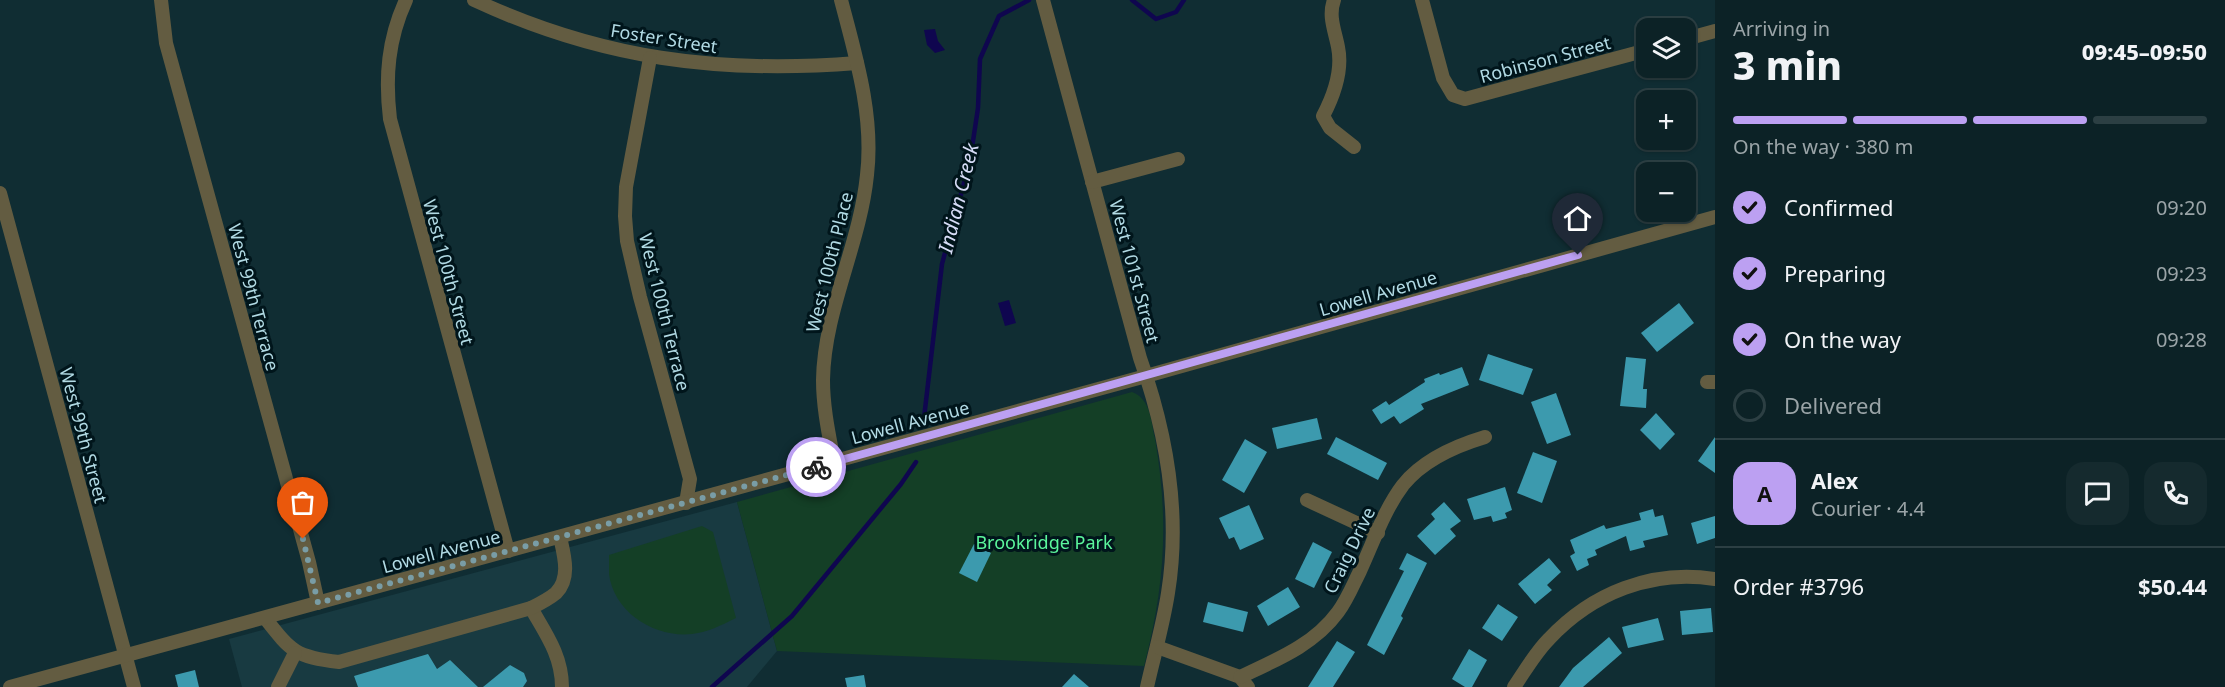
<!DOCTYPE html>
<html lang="en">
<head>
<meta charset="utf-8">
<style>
	:root { --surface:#0c2226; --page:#152a2e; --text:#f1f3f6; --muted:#9aa4a7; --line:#2c3f43; --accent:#bca0f2 }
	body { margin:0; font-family:"Noto Sans",sans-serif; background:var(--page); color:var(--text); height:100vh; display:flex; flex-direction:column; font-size:22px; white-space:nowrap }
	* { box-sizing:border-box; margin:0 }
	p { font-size:20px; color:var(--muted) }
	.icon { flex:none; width:33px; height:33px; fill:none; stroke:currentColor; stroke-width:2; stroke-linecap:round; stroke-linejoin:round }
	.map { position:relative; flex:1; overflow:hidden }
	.sheet { display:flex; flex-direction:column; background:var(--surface); width:510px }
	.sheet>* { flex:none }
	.controls { position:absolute; left:1636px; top:18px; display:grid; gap:12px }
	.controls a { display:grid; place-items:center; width:60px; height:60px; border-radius:12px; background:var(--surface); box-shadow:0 2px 4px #0004,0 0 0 2px var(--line); font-size:30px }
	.pin { position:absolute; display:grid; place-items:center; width:51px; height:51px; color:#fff; margin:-62px -26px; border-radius:50% 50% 50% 0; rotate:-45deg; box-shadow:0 0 6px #0007 }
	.pin .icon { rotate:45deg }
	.courier { position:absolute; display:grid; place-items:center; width:60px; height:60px; margin:-30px; border:4px solid #bca0f2; border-radius:50%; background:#fff; color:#222; box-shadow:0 2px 8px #0007 }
	.head em { font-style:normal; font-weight:800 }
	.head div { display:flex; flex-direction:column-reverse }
	.head { display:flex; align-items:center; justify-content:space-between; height:102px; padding:0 18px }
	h1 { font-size:39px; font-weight:800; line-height:45px }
	.bar { display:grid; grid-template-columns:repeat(4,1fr); gap:9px 6px; align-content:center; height:72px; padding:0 18px }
	.bar i { height:8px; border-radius:4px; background:var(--line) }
	.bar .current { background:var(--accent) }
	.bar p { grid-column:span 4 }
	.line { display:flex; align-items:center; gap:15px; padding:0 18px; border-top:2px solid var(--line) }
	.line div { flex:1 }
	.round { display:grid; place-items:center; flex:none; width:63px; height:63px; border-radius:18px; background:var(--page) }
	ol { padding:0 18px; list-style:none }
	li { display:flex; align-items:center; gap:18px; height:66px }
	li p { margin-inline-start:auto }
	li .icon { padding:6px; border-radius:50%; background:var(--accent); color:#111; stroke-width:4 }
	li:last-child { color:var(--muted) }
	li i { width:33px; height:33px; border:3px solid var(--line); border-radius:50% }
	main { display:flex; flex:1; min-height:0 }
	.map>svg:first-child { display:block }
	.built { fill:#183a41 }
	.green { fill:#143f26 }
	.water { fill:#0f064f }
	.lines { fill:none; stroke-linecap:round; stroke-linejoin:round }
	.stream { stroke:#0f064f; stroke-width:4.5 }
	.building { fill:#3c9aae }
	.minor { stroke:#635c41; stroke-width:14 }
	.done { stroke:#799da6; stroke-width:6; stroke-dasharray:0 10.8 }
	.route { stroke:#bca0f2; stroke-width:8 }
	.labels { text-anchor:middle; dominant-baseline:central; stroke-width:6; stroke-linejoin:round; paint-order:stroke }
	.street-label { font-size:18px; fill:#b1dae4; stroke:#00151b }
	.park-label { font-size:18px; fill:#5bf69c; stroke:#00151b }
	.water-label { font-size:20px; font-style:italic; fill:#d6dcf6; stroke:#00151b }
</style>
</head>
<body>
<main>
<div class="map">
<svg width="1715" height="687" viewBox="0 0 1715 687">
	<rect width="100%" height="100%" fill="#102d33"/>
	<!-- built -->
	<polygon class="built" points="737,502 777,651 747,687 242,687 229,639"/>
	<!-- green -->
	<g class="green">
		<path d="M1132 392C1151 399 1151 422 1155 439 1169 520 1165 586 1144 666L777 651 737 502Z"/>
		<path d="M702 526 713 532 736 618C722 625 708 632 692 634 655 638 614 613 609 574 609 568 609 561 609 555Z"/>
	</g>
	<!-- water -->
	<g class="water">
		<polygon points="935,29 938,41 945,50 935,53 927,45 924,30"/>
		<polygon points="1009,300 1016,323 1005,326 998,303"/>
	</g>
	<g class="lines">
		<!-- stream -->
		<g class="stream">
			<polyline points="1132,0 1156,19 1176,12 1184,0"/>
			<polyline points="924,418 942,264 970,161 978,108 980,59 999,16 1029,0"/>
			<polyline points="712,687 792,616 901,484 916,462"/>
		</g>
	</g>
	<!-- building -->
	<g class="building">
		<polygon points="1679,303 1694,323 1657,352 1641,333"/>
		<polygon points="1488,354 1533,369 1523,395 1479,380"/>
		<polygon points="1626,357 1646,359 1643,389 1647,389 1646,408 1620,406"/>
		<polygon points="1462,367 1469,385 1421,404 1424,409 1400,424 1394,416 1381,424 1372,410 1386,401 1389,405 1425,382 1424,379 1439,373 1440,375"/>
		<polygon points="1556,393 1571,435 1547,444 1531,402"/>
		<polygon points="1656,413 1675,434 1660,450 1640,430"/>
		<polygon points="1317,418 1322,439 1277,449 1272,428"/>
		<polygon points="1336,437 1387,463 1378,480 1327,454"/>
		<polygon points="1715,437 1715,473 1698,461"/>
		<polygon points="1245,439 1267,452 1244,493 1222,480"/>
		<polygon points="1533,452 1557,461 1542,503 1517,493"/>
		<polygon points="1505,487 1512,510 1505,513 1507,518 1493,522 1491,516 1474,520 1467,499"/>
		<polygon points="1444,502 1461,521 1450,529 1456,536 1435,555 1417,536 1435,519 1431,514"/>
		<polygon points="1249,505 1264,539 1240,550 1234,537 1229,539 1219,518"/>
		<polygon points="1653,509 1655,517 1663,515 1668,535 1643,541 1645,547 1630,551 1626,536 1595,550 1597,555 1587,559 1589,565 1577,571 1570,556 1575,553 1570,540 1604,525 1606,529 1641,520 1639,513"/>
		<polygon points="1715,516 1715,538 1697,544 1691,523"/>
		<polygon points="1313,542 1332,552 1314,588 1295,579"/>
		<polygon points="974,544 991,553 977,582 959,573"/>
		<polygon points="1407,553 1427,563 1401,616 1403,618 1384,655 1367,645 1404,571 1399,569"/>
		<polygon points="1549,558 1561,572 1547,585 1552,590 1535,604 1518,584"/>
		<polygon points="1288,587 1300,607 1268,626 1257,606"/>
		<polygon points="1208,602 1248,612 1243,632 1203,622"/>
		<polygon points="1498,604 1518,617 1502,641 1482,628"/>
		<polygon points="1711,608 1713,632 1682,635 1680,611"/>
		<polygon points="1658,618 1664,640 1628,648 1622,627"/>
		<polygon points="1609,637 1622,653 1583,687 1559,687 1573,668"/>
		<polygon points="1337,641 1355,652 1333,687 1308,687"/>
		<polygon points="1469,649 1487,660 1472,687 1465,687 1452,679"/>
		<polygon points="428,654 437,669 450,660 478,687 358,687 354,676"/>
		<polygon points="510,665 524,673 527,681 523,687 483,687"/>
		<polygon points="195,670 199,687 178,687 175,675"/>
		<polygon points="1074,674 1089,687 1062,687"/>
		<polygon points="864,675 866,687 847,687 845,678"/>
	</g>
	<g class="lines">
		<!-- minor -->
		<g class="minor">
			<polyline points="161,0 166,43 309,562 318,603"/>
			<path d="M406 0C388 39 385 77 390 119L508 551"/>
			<path d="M474 0C601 59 718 74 857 63"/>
			<path d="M1043 0 1140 358C1167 434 1181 512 1168 593 1163 625 1154 656 1147 687"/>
			<path d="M1334 0C1328 16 1335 31 1338 47 1343 71 1334 95 1323 116L1330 128 1354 147"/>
			<polyline points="1422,0 1443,78 1453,95 1465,99 1647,50"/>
			<polyline points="1686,39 1715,31"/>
			<polyline points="650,58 626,187 625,216 627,241 640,297 690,479 686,503"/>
			<polyline points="1092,182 1178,159"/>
			<polyline points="0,193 134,687"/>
			<polyline points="1707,382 1715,382"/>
			<path d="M834 462C829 435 823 408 823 380 824 310 860 245 867 175 874 116 856 57 841 0"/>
			<polyline points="1307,500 1378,533"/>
			<path d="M531 608C546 634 562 656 562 687"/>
			<path d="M265 618C291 651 295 657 339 662L531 608C539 604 549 599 556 593 571 578 564 555 560 537"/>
			<polyline points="1157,647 1240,677 1248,687"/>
			<path d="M1240 677C1276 660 1314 645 1338 612 1347 600 1353 585 1360 571 1373 543 1384 510 1403 485 1423 460 1455 446 1485 437"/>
			<polyline points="10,687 1146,376 1715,217"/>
			<polyline points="278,687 295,653"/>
			<path d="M1514 687C1525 671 1535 653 1549 639 1592 593 1652 569 1715 579"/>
		</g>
	</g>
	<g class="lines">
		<!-- done -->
		<polyline class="done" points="303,539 318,603 816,467"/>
		<!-- route -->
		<polyline class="route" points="816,467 1578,255"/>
	</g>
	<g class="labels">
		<!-- street labels -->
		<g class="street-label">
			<text transform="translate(664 38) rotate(9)">Foster Street</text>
			<text transform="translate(1545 59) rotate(-15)">Robinson Street</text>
			<text transform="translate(829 262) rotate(-76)">West 100th Place</text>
			<text transform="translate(1135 271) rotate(75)">West 101st Street</text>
			<text transform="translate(449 272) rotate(75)">West 100th Street</text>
			<text transform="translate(1378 293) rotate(-16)">Lowell Avenue</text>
			<text transform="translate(254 297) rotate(75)">West 99th Terrace</text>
			<text transform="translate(665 312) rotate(76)">West 100th Terrace</text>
			<text transform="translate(910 422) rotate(-15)">Lowell Avenue</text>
			<text transform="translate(84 435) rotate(75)">West 99th Street</text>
			<text transform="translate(1349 550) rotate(-64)">Craig Drive</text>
			<text transform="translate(441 551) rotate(-15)">Lowell Avenue</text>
		</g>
		<!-- park labels -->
		<g class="park-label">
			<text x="1044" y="542">Brookridge Park</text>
		</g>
		<!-- water labels -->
		<g class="water-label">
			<text transform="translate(958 198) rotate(-76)">Indian Creek</text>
		</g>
	</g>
</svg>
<div class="controls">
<a><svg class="icon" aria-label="layers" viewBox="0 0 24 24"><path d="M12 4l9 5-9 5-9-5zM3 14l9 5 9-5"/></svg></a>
<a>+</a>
<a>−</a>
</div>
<div class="pin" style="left:303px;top:539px;background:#ea580c"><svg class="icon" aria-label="bag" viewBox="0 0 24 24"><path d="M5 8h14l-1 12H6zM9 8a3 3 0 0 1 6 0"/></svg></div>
<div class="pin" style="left:1578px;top:255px;background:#1f2937"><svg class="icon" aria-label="home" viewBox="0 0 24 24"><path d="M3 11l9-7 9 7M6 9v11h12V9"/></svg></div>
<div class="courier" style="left:816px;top:467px"><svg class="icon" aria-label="bike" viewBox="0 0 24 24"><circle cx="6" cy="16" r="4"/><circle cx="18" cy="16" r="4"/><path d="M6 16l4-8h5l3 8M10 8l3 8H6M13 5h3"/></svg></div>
</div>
<section class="sheet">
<div class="head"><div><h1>3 min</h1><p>Arriving in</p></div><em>09:45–09:50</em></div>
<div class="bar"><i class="current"></i><i class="current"></i><i class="current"></i><i></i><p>On the way · 380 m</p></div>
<ol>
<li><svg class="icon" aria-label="check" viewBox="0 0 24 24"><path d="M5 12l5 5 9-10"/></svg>Confirmed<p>09:20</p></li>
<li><svg class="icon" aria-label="check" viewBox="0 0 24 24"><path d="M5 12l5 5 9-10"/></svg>Preparing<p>09:23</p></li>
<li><svg class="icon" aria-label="check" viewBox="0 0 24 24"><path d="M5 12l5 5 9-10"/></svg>On the way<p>09:28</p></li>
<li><i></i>Delivered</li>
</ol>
<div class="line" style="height:108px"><b class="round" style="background:var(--accent);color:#111">A</b><div><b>Alex</b><p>Courier · 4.4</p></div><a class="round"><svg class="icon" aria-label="chat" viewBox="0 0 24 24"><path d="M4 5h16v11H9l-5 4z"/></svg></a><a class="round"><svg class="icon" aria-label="phone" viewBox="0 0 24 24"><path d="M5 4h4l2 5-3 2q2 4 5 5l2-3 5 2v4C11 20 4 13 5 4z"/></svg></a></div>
<div class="line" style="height:78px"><div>Order #3796</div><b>$50.44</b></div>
</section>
</main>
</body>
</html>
